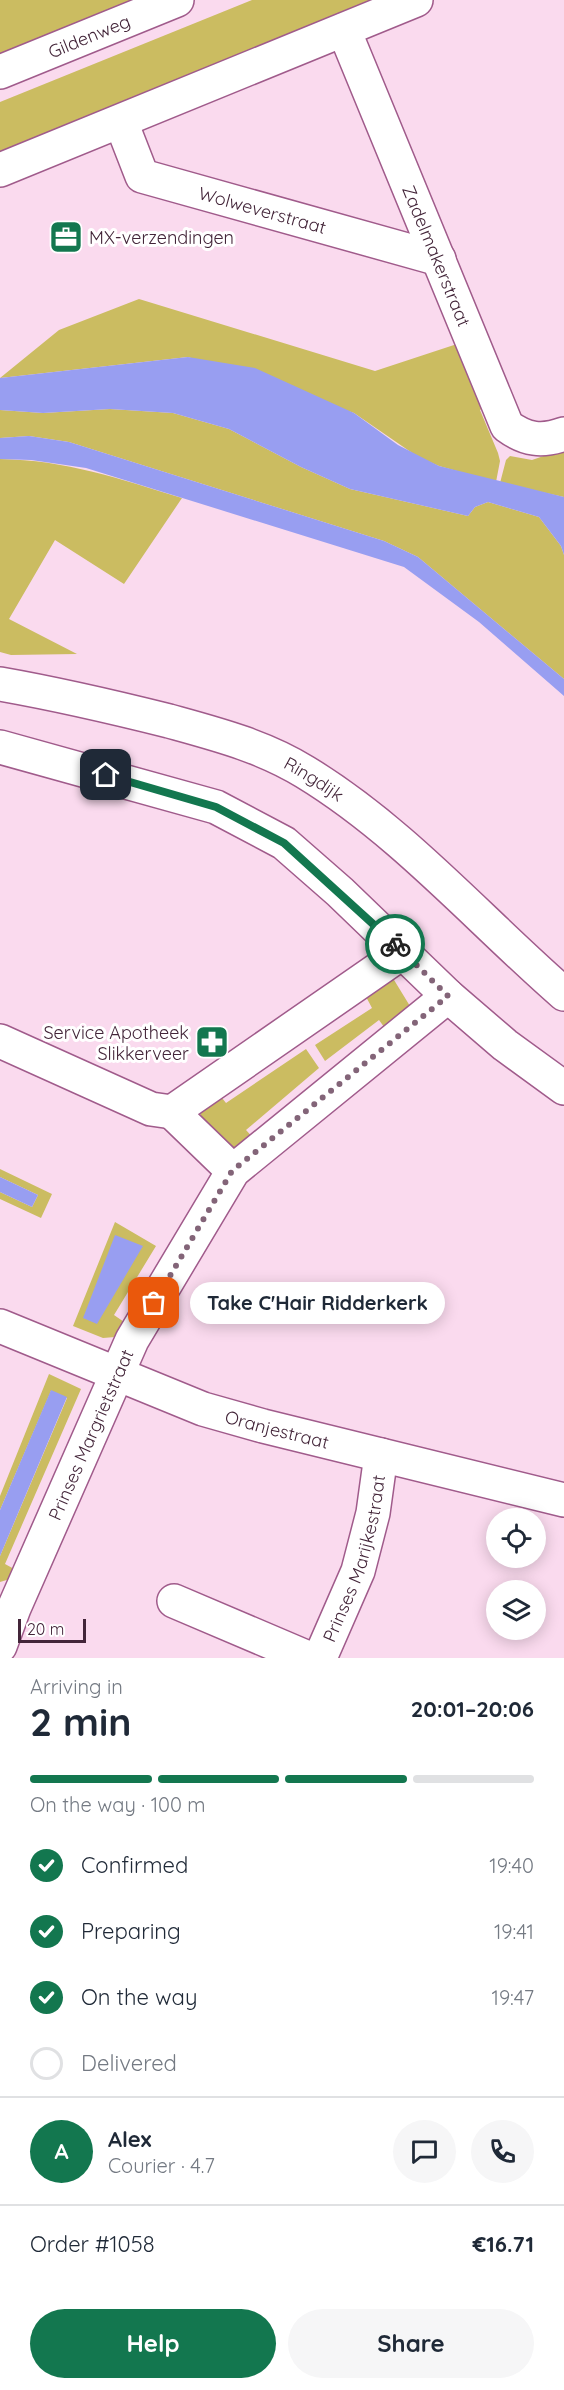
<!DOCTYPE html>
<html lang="en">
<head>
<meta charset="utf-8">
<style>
	:root { --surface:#fff; --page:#f6f6f7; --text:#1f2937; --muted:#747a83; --line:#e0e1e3; --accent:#13774f }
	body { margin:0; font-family:Quicksand,sans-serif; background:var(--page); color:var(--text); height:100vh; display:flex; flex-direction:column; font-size:22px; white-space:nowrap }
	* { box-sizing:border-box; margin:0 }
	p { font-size:20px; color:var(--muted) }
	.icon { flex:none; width:33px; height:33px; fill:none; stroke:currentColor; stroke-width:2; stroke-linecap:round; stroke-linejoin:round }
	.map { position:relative; height:1658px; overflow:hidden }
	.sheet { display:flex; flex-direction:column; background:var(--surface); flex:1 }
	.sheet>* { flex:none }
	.fabs { position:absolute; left:486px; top:1508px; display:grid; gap:12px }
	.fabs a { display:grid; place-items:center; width:60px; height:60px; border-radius:50%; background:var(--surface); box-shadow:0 3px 15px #0003; font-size:30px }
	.scale { position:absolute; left:18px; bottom:15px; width:68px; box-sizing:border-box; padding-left:6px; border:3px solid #432539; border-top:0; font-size:16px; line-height:21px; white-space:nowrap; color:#432539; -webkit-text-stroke:4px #fff; paint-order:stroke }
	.pin { position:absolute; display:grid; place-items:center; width:51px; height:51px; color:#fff; margin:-26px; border-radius:12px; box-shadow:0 3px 9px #0006 }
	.courier { position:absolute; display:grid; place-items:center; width:60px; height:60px; margin:-30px; border:4px solid #13774f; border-radius:50%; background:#fff; color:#222; box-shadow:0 2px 8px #0007 }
	.bubble { position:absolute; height:42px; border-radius:21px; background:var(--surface); box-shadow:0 3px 15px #0003; font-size:20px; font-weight:700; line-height:42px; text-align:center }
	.summary em { font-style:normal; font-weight:700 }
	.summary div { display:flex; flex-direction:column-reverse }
	.summary { display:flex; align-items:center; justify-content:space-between; height:102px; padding:0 30px }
	h1 { font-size:39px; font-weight:700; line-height:45px }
	.bar { display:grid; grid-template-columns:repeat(4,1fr); gap:9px 6px; align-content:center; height:72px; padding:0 30px }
	.bar i { height:8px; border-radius:4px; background:var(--line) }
	.bar .selected { background:var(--accent) }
	.bar p { grid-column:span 4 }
	.line { display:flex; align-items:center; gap:15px; padding:0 30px; border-top:2px solid var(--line) }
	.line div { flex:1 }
	.round { display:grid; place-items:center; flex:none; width:63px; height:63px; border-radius:32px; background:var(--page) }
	ol { padding:0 30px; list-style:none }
	li { display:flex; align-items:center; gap:18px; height:66px }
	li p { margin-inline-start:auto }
	li .icon { padding:6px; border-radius:50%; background:var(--accent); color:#fff; stroke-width:4 }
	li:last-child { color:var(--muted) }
	li i { width:33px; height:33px; border:3px solid var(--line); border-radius:50% }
	.button { display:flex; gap:12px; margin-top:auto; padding:12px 30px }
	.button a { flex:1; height:69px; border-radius:36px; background:var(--accent); color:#fff; font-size:24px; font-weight:700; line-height:69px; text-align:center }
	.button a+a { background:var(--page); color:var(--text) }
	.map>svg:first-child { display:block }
	.green { fill:#cbbc61 }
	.water { fill:#989ef1 }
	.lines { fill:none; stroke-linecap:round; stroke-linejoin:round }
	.minor-casing { stroke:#a05b8b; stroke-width:36 }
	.minor { stroke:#fff; stroke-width:33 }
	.done { stroke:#836478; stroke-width:6; stroke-dasharray:0 10.8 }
	.route { stroke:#13774f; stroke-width:8 }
	.labels { text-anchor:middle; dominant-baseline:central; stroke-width:6; stroke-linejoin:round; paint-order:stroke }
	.street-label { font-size:18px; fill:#432539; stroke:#fff }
	.poi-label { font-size:18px; fill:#432539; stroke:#fff; text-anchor:start }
</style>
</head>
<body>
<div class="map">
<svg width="564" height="1658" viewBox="0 0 564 1658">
	<rect width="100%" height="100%" fill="#fadaee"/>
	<!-- green -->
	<g class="green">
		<polygon points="0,0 145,0 0,59"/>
		<polygon points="252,0 386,0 0,158 0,102"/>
		<polygon points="139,299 375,371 457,344 483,408 480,410 498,453 500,461 496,482 439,466 418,457 354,413 188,357 0,378 59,330"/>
		<polygon points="110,409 173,413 229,429 301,467 350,489 468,516 475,507 488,502 539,517 561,546 564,555 564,679 418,557 384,541 69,442 29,436 0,438 0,410 43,413"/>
		<polygon points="564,449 564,497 500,483 506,460 510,456 532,460"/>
		<path d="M0 459C66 460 120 479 182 498L124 584 55 540 9 619 77 654 11 655 0 652Z"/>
		<polygon points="391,975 413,1011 387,1031 379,1020 325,1061 315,1045 372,1008 364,993"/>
		<path d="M306 1049 319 1068 246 1130 256 1141 240 1149H229C202 1125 188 1121 215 1089L226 1103Z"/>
		<polygon points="0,1169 52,1194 41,1218 0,1199 0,1192 32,1207 38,1195 0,1177"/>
		<polygon points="115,1222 156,1246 114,1315 127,1324 115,1337 103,1338 73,1326"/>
		<polygon points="49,1374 81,1389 5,1564 16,1570 10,1579 0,1582 0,1556 67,1398 51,1391 0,1510 0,1496"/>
	</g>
	<!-- water -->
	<g class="water">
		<polygon points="188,357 255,368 354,413 398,445 439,466 564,497 564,555 561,546 539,517 488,502 475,507 468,516 350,489 301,467 229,429 173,413 110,409 43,413 0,410 0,378"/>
		<polygon points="29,436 69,442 384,541 418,557 564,679 564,696 479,622 404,567 86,468 31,460 0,459 0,438"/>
		<polygon points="0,1177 38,1195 32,1207 0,1192"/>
		<polygon points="115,1235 143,1246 97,1324 83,1318"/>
		<polygon points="51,1390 67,1397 0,1556 0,1510"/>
	</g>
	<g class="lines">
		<defs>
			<g id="minor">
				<path id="s1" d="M344 30 507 426C526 440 542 442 564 434"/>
				<path id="s2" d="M0 72 177 0"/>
				<path id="s3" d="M121 122 142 176 439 259"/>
				<polyline points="0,170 416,0"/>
				<path id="s4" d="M0 684C57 694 113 707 169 721 216 734 263 746 305 772 402 831 479 920 564 994"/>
				<polyline points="0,747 216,807 284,843 340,892 448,996 505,1045 564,1088"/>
				<polyline points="0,1041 151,1109 172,1112"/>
				<polyline points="233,1171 172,1112 403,952"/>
				<path id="s5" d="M0 1326 203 1409 263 1426 564 1500"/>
				<polyline points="174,1601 308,1658"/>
				<path id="s6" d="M0 1646 14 1608 132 1340 233 1171 448 996"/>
				<path id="s7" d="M320 1658 358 1571 373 1513 381 1455"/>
			</g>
		</defs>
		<!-- minor casing -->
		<use href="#minor" class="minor-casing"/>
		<!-- minor -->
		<use href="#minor" class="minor"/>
	</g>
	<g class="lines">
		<!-- done -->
		<polyline class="done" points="154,1303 232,1171 448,996 395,944"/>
		<!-- route -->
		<polyline class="route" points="106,775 216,807 284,843 395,944"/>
	</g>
	<!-- icons -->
	<defs>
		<symbol id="office-square" viewBox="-11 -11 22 22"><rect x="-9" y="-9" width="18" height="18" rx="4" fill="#13774f" stroke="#fff"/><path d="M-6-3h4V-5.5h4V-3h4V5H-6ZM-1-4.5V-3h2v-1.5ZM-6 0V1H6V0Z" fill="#fff"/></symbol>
		<symbol id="pharmacy-square" viewBox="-11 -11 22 22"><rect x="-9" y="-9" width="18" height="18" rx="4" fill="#13774f" stroke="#fff"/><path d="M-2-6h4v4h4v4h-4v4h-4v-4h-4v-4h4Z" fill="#fff"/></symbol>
	</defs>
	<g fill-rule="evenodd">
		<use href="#office-square" x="47" y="218" width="38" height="38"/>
		<use href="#pharmacy-square" x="193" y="1023" width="38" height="38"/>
	</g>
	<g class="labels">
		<!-- street labels -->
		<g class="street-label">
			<text stroke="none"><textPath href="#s2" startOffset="96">Gildenweg</textPath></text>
			<text stroke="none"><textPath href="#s3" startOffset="183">Wolweverstraat</textPath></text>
			<text stroke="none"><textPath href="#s1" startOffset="244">Zadelmakerstraat</textPath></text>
			<text stroke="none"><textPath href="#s4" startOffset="330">Ringdijk</textPath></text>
			<text stroke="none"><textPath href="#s5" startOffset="296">Oranjestraat</textPath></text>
			<text stroke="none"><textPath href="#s6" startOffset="230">Prinses Margrietstraat</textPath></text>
			<text stroke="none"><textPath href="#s7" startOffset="106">Prinses Marijkestraat</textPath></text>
		</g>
		<!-- poi labels -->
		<g class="poi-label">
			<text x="89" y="237">MX-verzendingen</text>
			<text x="189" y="1032" text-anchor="end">Service Apotheek<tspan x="189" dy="21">Slikkerveer</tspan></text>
		</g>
	</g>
</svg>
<div class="fabs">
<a><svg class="icon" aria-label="locate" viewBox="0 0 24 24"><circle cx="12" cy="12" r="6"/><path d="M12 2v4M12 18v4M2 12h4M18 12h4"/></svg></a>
<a><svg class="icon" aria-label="layers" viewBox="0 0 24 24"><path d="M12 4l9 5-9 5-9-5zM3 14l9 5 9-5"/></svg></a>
</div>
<div class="scale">20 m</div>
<div class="pin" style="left:154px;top:1303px;background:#ea580c"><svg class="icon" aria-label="bag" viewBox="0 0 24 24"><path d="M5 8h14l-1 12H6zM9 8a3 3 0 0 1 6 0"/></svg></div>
<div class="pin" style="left:106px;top:775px;background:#1f2937"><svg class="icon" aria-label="home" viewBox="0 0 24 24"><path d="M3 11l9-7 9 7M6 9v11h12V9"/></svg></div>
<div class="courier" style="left:395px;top:944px"><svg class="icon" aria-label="bike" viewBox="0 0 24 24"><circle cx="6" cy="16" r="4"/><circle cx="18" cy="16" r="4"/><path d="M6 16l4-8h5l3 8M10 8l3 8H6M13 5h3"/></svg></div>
<div class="bubble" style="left:190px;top:1282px;width:255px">Take C'Hair Ridderkerk</div>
</div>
<section class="sheet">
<div class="summary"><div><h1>2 min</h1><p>Arriving in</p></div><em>20:01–20:06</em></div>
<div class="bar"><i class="selected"></i><i class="selected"></i><i class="selected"></i><i></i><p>On the way · 100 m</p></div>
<ol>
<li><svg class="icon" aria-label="check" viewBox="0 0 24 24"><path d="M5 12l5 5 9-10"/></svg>Confirmed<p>19:40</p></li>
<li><svg class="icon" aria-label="check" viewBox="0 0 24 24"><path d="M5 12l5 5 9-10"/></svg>Preparing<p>19:41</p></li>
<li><svg class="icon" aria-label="check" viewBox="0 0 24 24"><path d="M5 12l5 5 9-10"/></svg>On the way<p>19:47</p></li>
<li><i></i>Delivered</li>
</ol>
<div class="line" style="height:108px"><b class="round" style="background:var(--accent);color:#fff">A</b><div><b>Alex</b><p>Courier · 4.7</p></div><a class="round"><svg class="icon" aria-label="chat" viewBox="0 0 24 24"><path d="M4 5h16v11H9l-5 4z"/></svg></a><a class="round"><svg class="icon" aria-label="phone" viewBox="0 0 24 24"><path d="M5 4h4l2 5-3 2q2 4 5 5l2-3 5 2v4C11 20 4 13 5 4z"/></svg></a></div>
<div class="line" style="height:78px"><div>Order #1058</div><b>€16.71</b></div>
<div class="button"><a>Help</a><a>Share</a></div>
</section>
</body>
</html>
